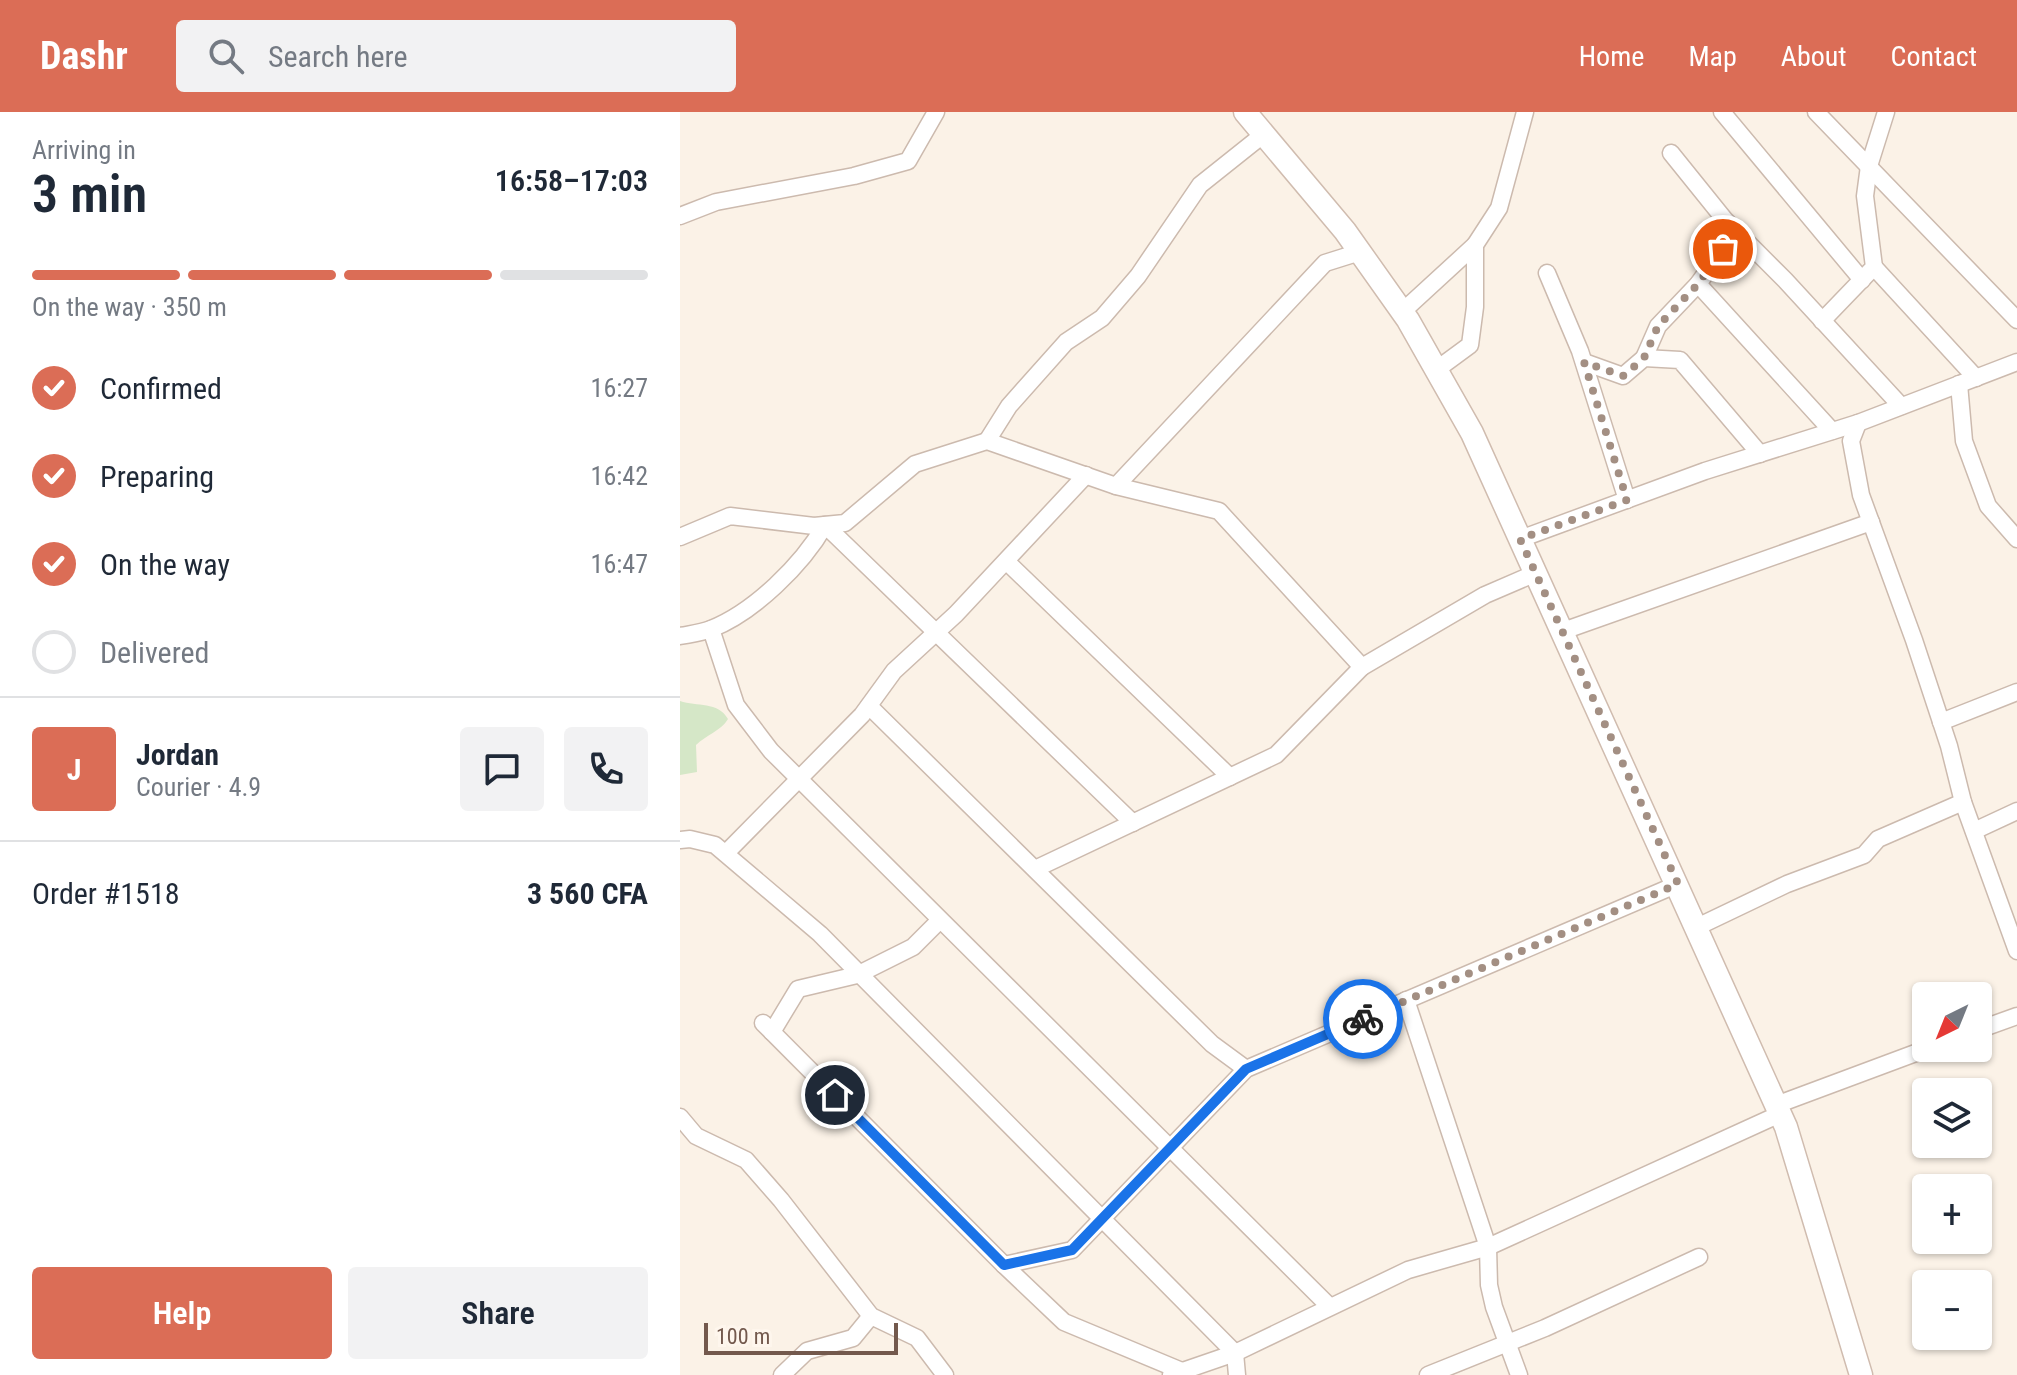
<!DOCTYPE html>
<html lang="en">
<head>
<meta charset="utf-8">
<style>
	:root { --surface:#fff; --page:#f2f2f3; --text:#1f2937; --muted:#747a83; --line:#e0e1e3; --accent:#db6d56 }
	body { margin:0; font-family:"Roboto Condensed",sans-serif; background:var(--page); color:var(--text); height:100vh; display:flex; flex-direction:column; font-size:30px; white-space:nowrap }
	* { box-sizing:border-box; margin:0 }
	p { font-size:26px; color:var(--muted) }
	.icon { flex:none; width:44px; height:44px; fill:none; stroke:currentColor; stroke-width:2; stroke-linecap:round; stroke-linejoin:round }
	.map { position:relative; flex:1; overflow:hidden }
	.details { display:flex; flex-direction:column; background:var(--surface); width:680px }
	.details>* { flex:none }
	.needle { width:52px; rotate:223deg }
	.buttons { position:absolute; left:1232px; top:870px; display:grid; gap:16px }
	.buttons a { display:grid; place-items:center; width:80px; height:80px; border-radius:8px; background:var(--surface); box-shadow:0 2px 6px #0004; font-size:40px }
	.scale { position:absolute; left:24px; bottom:20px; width:194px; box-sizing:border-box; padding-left:8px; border:4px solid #73594d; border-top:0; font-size:22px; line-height:28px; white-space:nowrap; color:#73594d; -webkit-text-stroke:6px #fef6ed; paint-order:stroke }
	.pin { position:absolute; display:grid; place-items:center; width:68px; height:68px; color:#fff; margin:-34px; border:4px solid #fff; border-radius:50%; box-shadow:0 2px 8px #0007 }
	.courier { position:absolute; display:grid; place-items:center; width:80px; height:80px; margin:-40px; border:6px solid #1a73e8; border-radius:50%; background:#fff; color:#222; box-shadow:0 2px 10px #0007 }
	.head em { font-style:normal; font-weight:600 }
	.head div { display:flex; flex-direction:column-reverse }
	.head { display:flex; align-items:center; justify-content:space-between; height:136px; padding:0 32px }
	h1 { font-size:52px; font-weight:600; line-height:60px }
	.bar { display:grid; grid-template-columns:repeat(4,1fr); gap:12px 8px; align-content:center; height:96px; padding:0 32px }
	.bar i { height:10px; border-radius:6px; background:var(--line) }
	.bar .active { background:var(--accent) }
	.bar p { grid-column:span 4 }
	.line { display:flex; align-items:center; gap:20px; padding:0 32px; border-top:2px solid var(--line) }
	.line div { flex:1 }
	.round { display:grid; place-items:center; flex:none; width:84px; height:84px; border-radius:8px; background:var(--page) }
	ol { padding:0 32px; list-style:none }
	li { display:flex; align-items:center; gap:24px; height:88px }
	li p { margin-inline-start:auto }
	li .icon { padding:8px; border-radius:50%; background:var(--accent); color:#fff; stroke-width:4 }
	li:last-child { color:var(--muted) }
	li i { width:44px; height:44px; border:4px solid var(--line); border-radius:50% }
	.button { display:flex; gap:16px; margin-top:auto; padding:16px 32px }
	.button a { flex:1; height:92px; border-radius:8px; background:var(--accent); color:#fff; font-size:32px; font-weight:600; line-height:92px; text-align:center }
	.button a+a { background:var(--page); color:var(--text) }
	header { display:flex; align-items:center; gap:48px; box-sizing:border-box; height:112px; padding:0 40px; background:var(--accent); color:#fff }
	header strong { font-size:38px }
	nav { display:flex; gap:44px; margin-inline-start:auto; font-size:28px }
	.search { width:560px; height:72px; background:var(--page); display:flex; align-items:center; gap:20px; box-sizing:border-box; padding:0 28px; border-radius:8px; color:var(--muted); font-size:30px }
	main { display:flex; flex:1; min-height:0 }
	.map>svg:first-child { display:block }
	.green { fill:#d5e7c7 }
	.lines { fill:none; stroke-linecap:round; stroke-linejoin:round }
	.street-casing { stroke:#ccbaae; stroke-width:19 }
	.secondary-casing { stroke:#d0bcaf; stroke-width:25 }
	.street { stroke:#fff; stroke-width:16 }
	.secondary { stroke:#fff; stroke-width:22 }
	.done { stroke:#a38f83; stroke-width:8; stroke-dasharray:0 14.4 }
	.route { stroke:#1a73e8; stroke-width:10 }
</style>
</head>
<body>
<header>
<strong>Dashr</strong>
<div class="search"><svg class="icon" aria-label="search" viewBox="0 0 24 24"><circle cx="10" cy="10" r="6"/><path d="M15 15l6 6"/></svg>Search here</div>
<nav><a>Home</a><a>Map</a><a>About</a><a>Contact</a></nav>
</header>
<main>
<section class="details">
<div class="head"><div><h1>3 min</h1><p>Arriving in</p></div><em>16:58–17:03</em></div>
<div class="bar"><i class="active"></i><i class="active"></i><i class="active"></i><i></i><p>On the way · 350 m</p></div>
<ol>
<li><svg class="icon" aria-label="check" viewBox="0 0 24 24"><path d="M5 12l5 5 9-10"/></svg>Confirmed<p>16:27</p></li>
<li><svg class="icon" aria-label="check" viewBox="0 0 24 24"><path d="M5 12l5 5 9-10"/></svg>Preparing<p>16:42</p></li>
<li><svg class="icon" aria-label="check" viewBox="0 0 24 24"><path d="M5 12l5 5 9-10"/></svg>On the way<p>16:47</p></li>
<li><i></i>Delivered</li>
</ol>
<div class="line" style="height:144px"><b class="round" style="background:var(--accent);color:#fff">J</b><div><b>Jordan</b><p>Courier · 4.9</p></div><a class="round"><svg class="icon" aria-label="chat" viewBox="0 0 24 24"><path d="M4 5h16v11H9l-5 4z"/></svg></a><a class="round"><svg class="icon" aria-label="phone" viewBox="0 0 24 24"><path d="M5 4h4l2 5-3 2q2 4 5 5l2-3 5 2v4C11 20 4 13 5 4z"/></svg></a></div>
<div class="line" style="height:104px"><div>Order #1518</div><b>3 560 CFA</b></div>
<div class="button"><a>Help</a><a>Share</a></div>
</section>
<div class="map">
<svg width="1337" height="1263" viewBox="0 0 1337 1263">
	<rect width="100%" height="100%" fill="#fbf2e7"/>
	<!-- green -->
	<path class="green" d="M0 589C17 595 38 589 48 607 41 619 26 623 16 633L17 660 0 663Z"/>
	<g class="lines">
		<defs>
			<g id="street">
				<polyline points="1042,0 1182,168"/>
				<polyline points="1136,0 1337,208"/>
				<polyline points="991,41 1045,108 1105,168 1221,294"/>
				<polyline points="0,104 36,90 174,64 228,49 256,0"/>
				<polyline points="1194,155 1296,266"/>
				<polyline points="867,161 900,239 947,388"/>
				<polyline points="1018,172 1152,319"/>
				<polyline points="722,200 795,133"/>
				<polyline points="1142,209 1194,155 1185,84 1189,54 1206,0"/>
				<polyline points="964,246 978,214 1018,172 1056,119"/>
				<polyline points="904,250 943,264 964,246 1000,248 1080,342"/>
				<polyline points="756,258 790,233 795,195 795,133 819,96 845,0"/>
				<polyline points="1279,272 1284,329 1308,394 1337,427"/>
				<polyline points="1178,311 1171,329 1181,383 1234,528 1269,634 1283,690 1337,839"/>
				<polyline points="307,329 329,294 386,230 422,206 458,164 520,73 584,22"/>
				<polyline points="436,374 645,151 680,140"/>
				<polyline points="0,425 50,404 134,414 165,411 235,352 307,329 436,374 539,399 682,555 805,483 856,461"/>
				<polyline points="840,427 1025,359 1178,311 1337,250"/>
				<polyline points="326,449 550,665"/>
				<polyline points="31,517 56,593 91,639 649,1194"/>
				<polyline points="883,519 1191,410"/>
				<path d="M0 524C10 522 21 521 31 517 74 500 122 453 145 413L453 711"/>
				<polyline points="189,594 532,932 566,957"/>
				<polyline points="1261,610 1337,580"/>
				<polyline points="1294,719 1337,699"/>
				<polyline points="0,728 10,727 35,733 140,822 555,1241 557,1263"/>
				<polyline points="46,741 182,603 214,559 276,502 406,363"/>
				<polyline points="355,757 596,643 682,555"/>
				<polyline points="1017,815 1107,772 1184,743 1198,727 1283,690"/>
				<polyline points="726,888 808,1135 809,1173 814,1195 839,1263"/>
				<polyline points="83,911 324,1153 384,1210 504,1260"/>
				<polyline points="1298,918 1337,904"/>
				<polyline points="92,920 118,877 177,863 233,835 260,808"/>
				<polyline points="1096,993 1249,936"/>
				<polyline points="0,1005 16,1024 66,1048 101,1088 191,1204 237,1226 265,1263"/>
				<polyline points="324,1153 392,1138 566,957 998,772"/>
				<polyline points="102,1263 127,1239 173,1226 191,1204"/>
				<polyline points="491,1263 555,1241 728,1158 808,1135 1100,1002"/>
				<polyline points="748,1263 865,1216 1019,1145"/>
			</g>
			<polyline id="secondary" points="565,0 665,119 728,208 792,321 1106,1015 1181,1263"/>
		</defs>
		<!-- street casing -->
		<use href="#street" class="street-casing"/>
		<!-- secondary casing -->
		<use href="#secondary" class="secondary-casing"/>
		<!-- street -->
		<use href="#street" class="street"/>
		<!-- secondary -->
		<use href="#secondary" class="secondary"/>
	</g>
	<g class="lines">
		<!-- done -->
		<polyline class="done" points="683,907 998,772 840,427 947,388 904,250 943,264 964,246 978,214 1018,172 1043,137"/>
		<!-- route -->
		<polyline class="route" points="155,983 324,1153 392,1138 566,957 683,907"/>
	</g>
</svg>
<div class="buttons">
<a><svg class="needle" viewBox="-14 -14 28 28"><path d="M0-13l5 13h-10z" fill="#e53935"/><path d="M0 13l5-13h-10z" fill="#747a83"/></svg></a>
<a><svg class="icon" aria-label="layers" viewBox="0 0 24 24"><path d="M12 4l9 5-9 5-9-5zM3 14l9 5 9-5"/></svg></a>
<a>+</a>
<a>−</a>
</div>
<div class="scale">100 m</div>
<div class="pin" style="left:1043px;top:137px;background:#ea580c"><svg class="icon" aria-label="bag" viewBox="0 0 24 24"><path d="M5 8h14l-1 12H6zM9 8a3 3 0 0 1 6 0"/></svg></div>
<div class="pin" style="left:155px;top:983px;background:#1f2937"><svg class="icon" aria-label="home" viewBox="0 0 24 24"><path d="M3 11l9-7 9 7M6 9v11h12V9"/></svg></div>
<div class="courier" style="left:683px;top:907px"><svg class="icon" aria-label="bike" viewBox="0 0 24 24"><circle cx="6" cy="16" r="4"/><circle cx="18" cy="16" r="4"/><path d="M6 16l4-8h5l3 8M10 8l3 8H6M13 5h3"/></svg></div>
</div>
</main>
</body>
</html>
